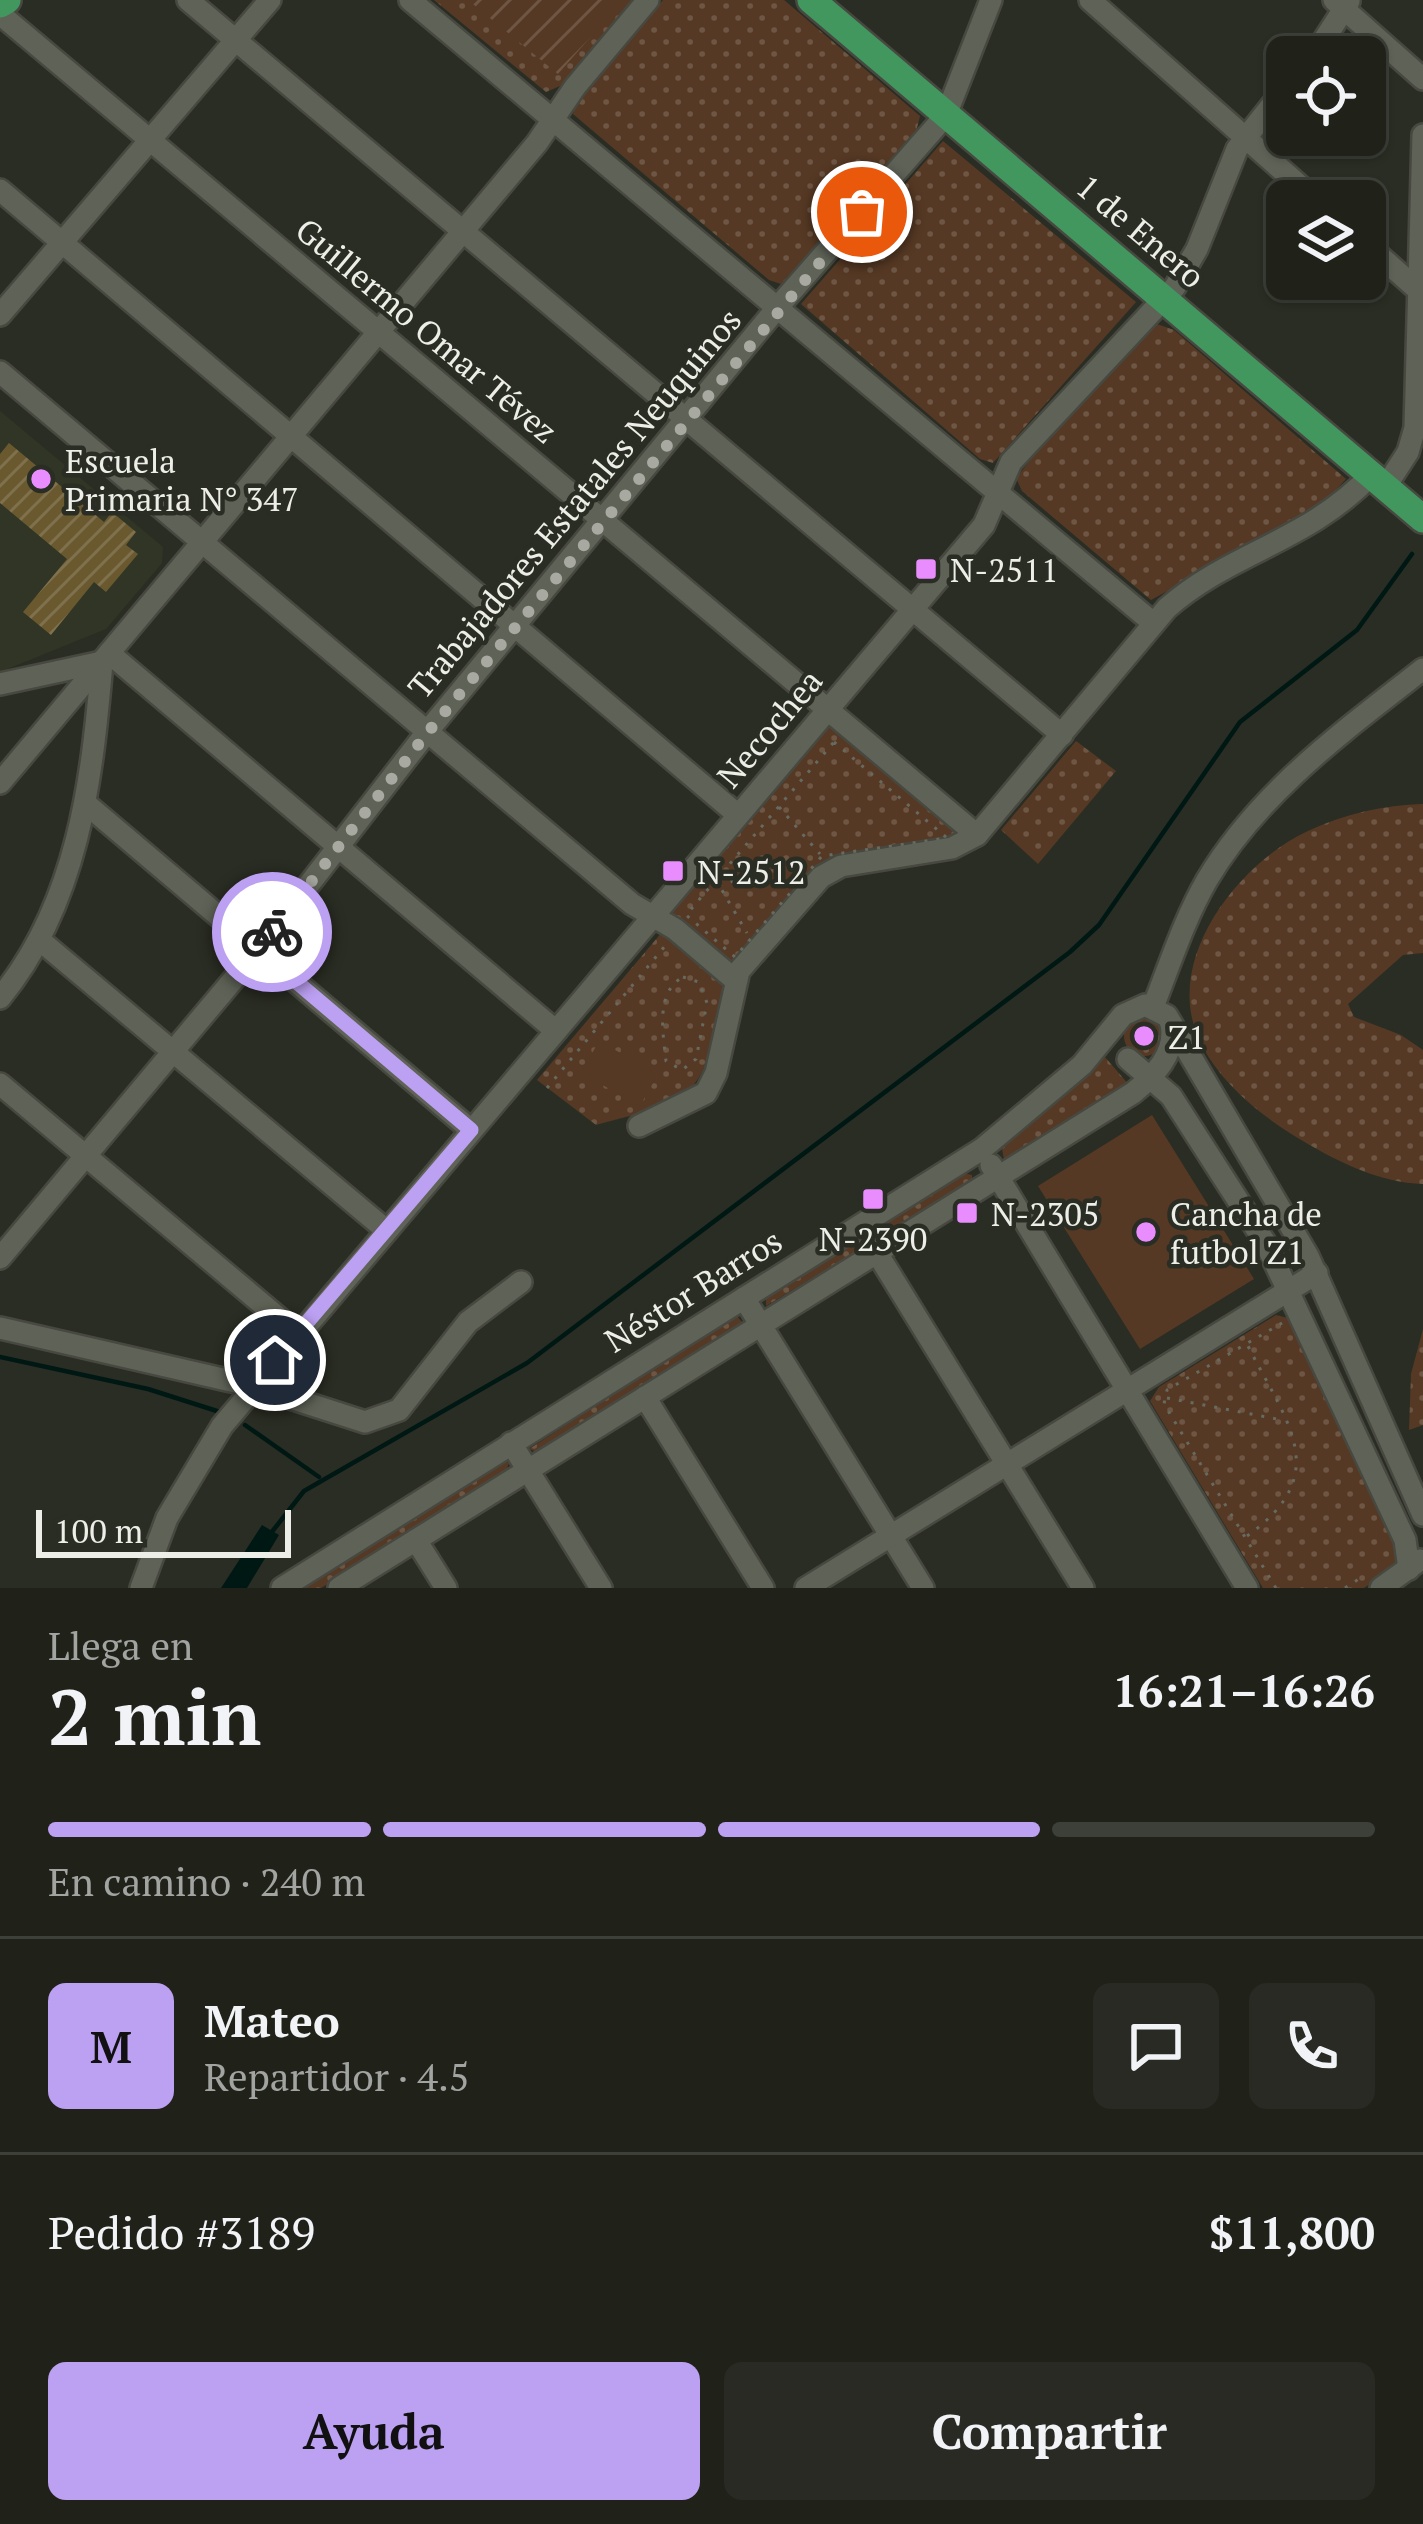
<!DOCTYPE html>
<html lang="es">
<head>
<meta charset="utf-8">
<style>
	:root { --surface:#20221a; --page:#282a23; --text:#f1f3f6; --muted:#a2a4a2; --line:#3d3f39; --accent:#bca0f2 }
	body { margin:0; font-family:"PT Serif",serif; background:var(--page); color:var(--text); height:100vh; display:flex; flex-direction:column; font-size:45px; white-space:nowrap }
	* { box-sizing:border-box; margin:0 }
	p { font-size:39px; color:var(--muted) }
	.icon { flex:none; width:66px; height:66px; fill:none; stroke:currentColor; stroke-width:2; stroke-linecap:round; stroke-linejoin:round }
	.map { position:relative; height:1588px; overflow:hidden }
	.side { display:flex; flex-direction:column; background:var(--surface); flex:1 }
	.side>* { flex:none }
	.controls { position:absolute; left:1266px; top:36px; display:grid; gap:24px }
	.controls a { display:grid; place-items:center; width:120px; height:120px; border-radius:18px; background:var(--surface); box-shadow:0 3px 9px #0004,0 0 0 3px var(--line); font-size:60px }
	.scale { position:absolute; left:36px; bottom:30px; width:255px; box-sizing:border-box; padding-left:12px; border:6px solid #eceee7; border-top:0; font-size:33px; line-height:42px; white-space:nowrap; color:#eceee7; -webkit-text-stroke:9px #2a2d23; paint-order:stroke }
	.pin { position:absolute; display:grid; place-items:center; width:102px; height:102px; color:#fff; margin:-51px; border:6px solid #fff; border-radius:50%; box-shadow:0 3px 12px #0007 }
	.courier { position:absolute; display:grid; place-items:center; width:120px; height:120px; margin:-60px; border:9px solid #bca0f2; border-radius:50%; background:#fff; color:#222; box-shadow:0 3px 15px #0007 }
	.head em { font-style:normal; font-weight:700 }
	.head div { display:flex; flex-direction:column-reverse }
	.head { display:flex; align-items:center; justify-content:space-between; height:204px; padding:0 48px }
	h1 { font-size:78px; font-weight:700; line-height:90px }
	.bar { display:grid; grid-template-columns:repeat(4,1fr); gap:18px 12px; align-content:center; height:144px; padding:0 48px }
	.bar i { height:15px; border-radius:9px; background:var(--line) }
	.bar .on { background:var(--accent) }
	.bar p { grid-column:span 4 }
	.line { display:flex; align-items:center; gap:30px; padding:0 48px; border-top:3px solid var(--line) }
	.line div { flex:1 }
	.round { display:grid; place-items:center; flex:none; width:126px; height:126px; border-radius:18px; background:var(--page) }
	.cta { display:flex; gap:24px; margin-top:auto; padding:24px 48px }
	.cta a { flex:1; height:138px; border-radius:18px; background:var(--accent); color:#111; font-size:48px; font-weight:700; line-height:138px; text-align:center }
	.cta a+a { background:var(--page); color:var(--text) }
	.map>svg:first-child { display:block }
	.built { fill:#313525 }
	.grass { fill:url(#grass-dots) }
	.garden { fill:url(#garden-furrows) }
	.pitch { fill:#563924 }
	.water { fill:#001814 }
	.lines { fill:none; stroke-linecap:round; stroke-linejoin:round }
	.stream { stroke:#001814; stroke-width:4.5 }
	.building { fill:url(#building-hatch) }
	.minor-casing { stroke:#474941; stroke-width:26 }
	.major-casing { stroke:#474941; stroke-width:32 }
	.path { stroke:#676a60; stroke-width:3; stroke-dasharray:3 9; stroke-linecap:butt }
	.minor { stroke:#5f6357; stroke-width:21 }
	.major { stroke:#42975f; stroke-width:27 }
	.done { stroke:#a8aaa2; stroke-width:12; stroke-dasharray:0 21.6 }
	.route { stroke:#bca0f2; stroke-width:15 }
	.poi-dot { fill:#e98dfe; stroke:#2a2d23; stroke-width:4.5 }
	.labels { text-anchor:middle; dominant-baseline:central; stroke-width:9; stroke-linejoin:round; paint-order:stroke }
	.street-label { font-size:33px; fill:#eceee7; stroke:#2a2d23 }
	.poi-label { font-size:33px; fill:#eceee7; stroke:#2a2d23; text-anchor:start }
</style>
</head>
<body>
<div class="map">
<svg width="1423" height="1588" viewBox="0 0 1423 1588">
	<defs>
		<pattern id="grass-dots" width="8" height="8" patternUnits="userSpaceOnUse" patternTransform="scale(3)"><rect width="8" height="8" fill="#563924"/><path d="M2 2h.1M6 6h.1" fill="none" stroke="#6e5644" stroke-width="1.8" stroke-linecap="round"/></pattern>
		<pattern id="garden-furrows" width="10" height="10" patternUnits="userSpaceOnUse" patternTransform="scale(3)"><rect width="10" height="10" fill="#563924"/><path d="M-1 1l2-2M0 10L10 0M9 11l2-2" fill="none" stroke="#6e5644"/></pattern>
		<pattern id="building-hatch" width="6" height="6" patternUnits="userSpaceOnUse" patternTransform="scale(3)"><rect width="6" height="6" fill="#6a592f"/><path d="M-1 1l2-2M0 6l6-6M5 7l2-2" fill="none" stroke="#7f714d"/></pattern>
	</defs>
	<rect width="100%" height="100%" fill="#2a2d23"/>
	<!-- built -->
	<polygon class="built" points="0,411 163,547 162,563 106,629 0,672"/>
	<!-- grass -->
	<g class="grass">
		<polygon points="434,0 633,0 560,86 546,92"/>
		<polygon points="663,0 784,0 920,116 916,132 781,284 769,280 573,114 577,99"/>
		<polygon points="943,141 1136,302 993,463 980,459 801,304"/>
		<polygon points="1157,324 1174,330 1346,479 1319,508 1151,600 1022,491 1016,478 1078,400"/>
		<polygon points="833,720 959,828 957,841 826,863 734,970 668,913"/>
		<polygon points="1076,741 1116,771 1038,864 1001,830"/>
		<path d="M1423 804V953L1403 955 1348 1004 1354 1017 1401 1035 1423 1050V1184C1381 1183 1338 1162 1303 1141 1260 1116 1206 1073 1193 1022 1173 947 1243 861 1308 831 1344 814 1384 805 1423 804Z"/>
		<path d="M663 931 718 977 723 987C723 1006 717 1025 712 1044 697 1110 654 1108 596 1125L537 1080Z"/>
		<circle cx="1144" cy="1036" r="20"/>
		<polygon points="1105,1057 1129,1085 1004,1159 1002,1149"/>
		<polygon points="963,1173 972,1175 972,1181 766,1306 766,1296"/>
		<polygon points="736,1315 742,1322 739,1327 537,1452 529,1449"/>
		<polygon points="1276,1315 1292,1319 1399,1547 1396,1566 1364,1588 1263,1588 1150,1401 1159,1387"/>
		<polygon points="1423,1329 1423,1425 1409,1430 1411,1374"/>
		<polygon points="502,1460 509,1463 506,1471 321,1588 298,1588"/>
	</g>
	<!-- garden -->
	<polygon class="garden" points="468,0 623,0 558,74"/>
	<!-- pitch -->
	<g class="pitch">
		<polygon points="599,1041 658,1074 640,1106 581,1073"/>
		<polygon points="1152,1115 1254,1279 1140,1349 1038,1186"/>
	</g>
	<!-- water -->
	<polygon class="water" points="262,1525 279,1535 247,1588 221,1588"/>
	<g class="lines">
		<!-- stream -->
		<g class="stream">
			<polyline points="0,1357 148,1389 220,1412"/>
			<polyline points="245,1425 319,1477"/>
			<polyline points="271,1533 304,1491 527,1363 1070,952 1099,925 1240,722 1357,630 1412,554"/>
		</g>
	</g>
	<!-- building -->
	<polygon class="building" points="9,443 104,522 112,512 136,532 126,545 138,554 106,592 94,582 51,635 23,612 67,559 0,503 0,454"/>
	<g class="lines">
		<defs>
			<g id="minor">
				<polyline points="188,0 1062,735"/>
				<polyline points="410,0 1152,622"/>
				<polyline points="1090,0 1317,201"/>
				<polyline points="1334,0 1423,79"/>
				<polyline points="0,14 977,835"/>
				<polyline points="1313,57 1349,1"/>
				<polyline points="0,190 738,815"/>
				<polyline points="1365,243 1418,290"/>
				<polyline points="0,315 270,0"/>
				<polyline points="0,372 632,904 675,929 735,980"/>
				<polyline points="1386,486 1408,452 1415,428 1423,135"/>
				<polyline points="109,653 556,1031"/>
				<path d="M0 684 102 662C92 781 78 903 0 998"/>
				<polyline points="0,783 537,143 575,87 648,0"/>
				<polyline points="85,803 471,1130"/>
				<polyline points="42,942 386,1230"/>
				<path d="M1153 1007C1170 964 1184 920 1207 880 1259 792 1344 731 1423 669"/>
				<polyline points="1128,1059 1171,1096 1266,1244 1405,1540 1409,1569"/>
				<polyline points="0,1084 298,1334"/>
				<path d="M639 1126 706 1093 716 1073 739 971 821 877 841 866 952 848 977 835 1167 608C1232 551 1308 542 1372 474"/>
				<polyline points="991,1165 1247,1588"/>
				<polyline points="877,1253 1083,1588"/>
				<polyline points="0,1258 259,949 427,732 777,308 946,115 991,0"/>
				<polyline points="744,1298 923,1588"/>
				<polyline points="0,1328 253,1386 365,1422 399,1410 468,1322 521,1282"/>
				<polyline points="645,1397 763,1588"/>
				<polyline points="511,1443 601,1588"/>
				<polyline points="416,1540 446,1588"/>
				<polyline points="141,1588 167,1518 222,1426 984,525 1011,462 1175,287 1197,249 1237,149 1287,86"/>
				<polyline points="282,1588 982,1149 1082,1065 1123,1015 1145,1005 1167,1016 1308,1256 1423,1515"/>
				<path d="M339 1588 1133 1093C1154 1076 1177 1053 1171 1024"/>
				<polyline points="806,1588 1317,1273"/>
				<polyline points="1381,1588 1420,1560"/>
			</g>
			<g id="major">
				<polyline points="811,0 1423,519"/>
				<polyline points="0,4 7,0"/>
			</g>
		</defs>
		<!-- minor casing -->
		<use href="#minor" class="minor-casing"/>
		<!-- major casing -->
		<use href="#major" class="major-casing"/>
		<!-- path -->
		<g class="path">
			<polygon points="834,742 947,838 822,856 735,957 686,915"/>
			<polyline points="779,807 820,854"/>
			<polyline points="716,880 747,933"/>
			<polyline points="719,885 810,860"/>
			<path d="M683 977 699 982 707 1003 696 1059 682 1070 666 1061C663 1033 655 992 683 977Z"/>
			<polyline points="547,1088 665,946"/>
			<polyline points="1167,1398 1282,1420"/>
			<path d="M1247 1536C1335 1473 1286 1422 1247 1344"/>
			<polyline points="1276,1588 1164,1404 1167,1390 1282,1323"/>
			<polyline points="1345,1588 1365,1575"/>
		</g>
		<!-- minor -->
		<use href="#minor" class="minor"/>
		<!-- major -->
		<use href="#major" class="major"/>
	</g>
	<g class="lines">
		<!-- done -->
		<polyline class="done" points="272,932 428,732 862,212"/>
		<!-- route -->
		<polyline class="route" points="272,932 259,950 471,1130 275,1360"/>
	</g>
	<!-- markers -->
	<g class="poi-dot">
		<circle cx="41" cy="479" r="12"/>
		<rect x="914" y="557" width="24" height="24" rx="6"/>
		<rect x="661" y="859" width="24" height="24" rx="6"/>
		<circle cx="1144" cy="1036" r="12"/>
		<rect x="861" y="1187" width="24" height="24" rx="6"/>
		<rect x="955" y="1201" width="24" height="24" rx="6"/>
		<circle cx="1146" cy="1232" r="12"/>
	</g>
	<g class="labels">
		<!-- street labels -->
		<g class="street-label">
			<text transform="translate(1141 231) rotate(40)">1 de Enero</text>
			<text transform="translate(427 330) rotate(40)">Guillermo Omar Tévez</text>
			<text transform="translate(574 503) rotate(-50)">Trabajadores Estatales Neuquinos</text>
			<text transform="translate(769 728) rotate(-50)">Necochea</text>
			<text transform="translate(693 1290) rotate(-32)">Néstor Barros</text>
		</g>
		<!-- poi labels -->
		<g class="poi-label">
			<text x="65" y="460">Escuela<tspan x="65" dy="38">Primaria N° 347</tspan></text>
			<text x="950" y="569">N-2511</text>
			<text x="697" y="871">N-2512</text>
			<text x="1168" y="1036">Z1</text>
			<text x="991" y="1213">N-2305</text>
			<text x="1170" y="1213">Cancha de<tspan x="1170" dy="38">futbol Z1</tspan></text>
			<text x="873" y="1238" text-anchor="middle">N-2390</text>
		</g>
	</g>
</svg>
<div class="controls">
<a><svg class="icon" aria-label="locate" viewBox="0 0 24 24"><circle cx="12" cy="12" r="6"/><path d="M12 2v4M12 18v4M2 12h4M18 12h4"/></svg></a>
<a><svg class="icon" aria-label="layers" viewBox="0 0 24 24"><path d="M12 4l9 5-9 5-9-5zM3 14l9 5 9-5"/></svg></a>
</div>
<div class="scale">100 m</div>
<div class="pin" style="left:862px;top:212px;background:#ea580c"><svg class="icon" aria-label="bag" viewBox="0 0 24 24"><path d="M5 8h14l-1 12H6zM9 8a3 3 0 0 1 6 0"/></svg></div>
<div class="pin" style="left:275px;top:1360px;background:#1f2937"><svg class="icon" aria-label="home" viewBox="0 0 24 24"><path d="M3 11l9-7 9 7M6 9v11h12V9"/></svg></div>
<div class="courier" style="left:272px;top:932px"><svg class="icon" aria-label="bike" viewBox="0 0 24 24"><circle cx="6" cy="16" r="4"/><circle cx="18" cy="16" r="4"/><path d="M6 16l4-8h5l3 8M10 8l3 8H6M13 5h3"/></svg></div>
</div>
<section class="side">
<div class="head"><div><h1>2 min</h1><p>Llega en</p></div><em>16:21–16:26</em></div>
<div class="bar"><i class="on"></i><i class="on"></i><i class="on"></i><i></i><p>En camino · 240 m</p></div>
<div class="line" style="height:216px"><b class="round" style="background:var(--accent);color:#111">M</b><div><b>Mateo</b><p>Repartidor · 4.5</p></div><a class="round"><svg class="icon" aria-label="chat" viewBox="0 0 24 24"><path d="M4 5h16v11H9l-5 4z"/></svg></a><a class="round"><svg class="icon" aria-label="phone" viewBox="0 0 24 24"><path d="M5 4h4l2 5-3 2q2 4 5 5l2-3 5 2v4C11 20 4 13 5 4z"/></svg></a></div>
<div class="line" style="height:156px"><div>Pedido #3189</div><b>$11,800</b></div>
<div class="cta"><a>Ayuda</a><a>Compartir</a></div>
</section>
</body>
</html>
